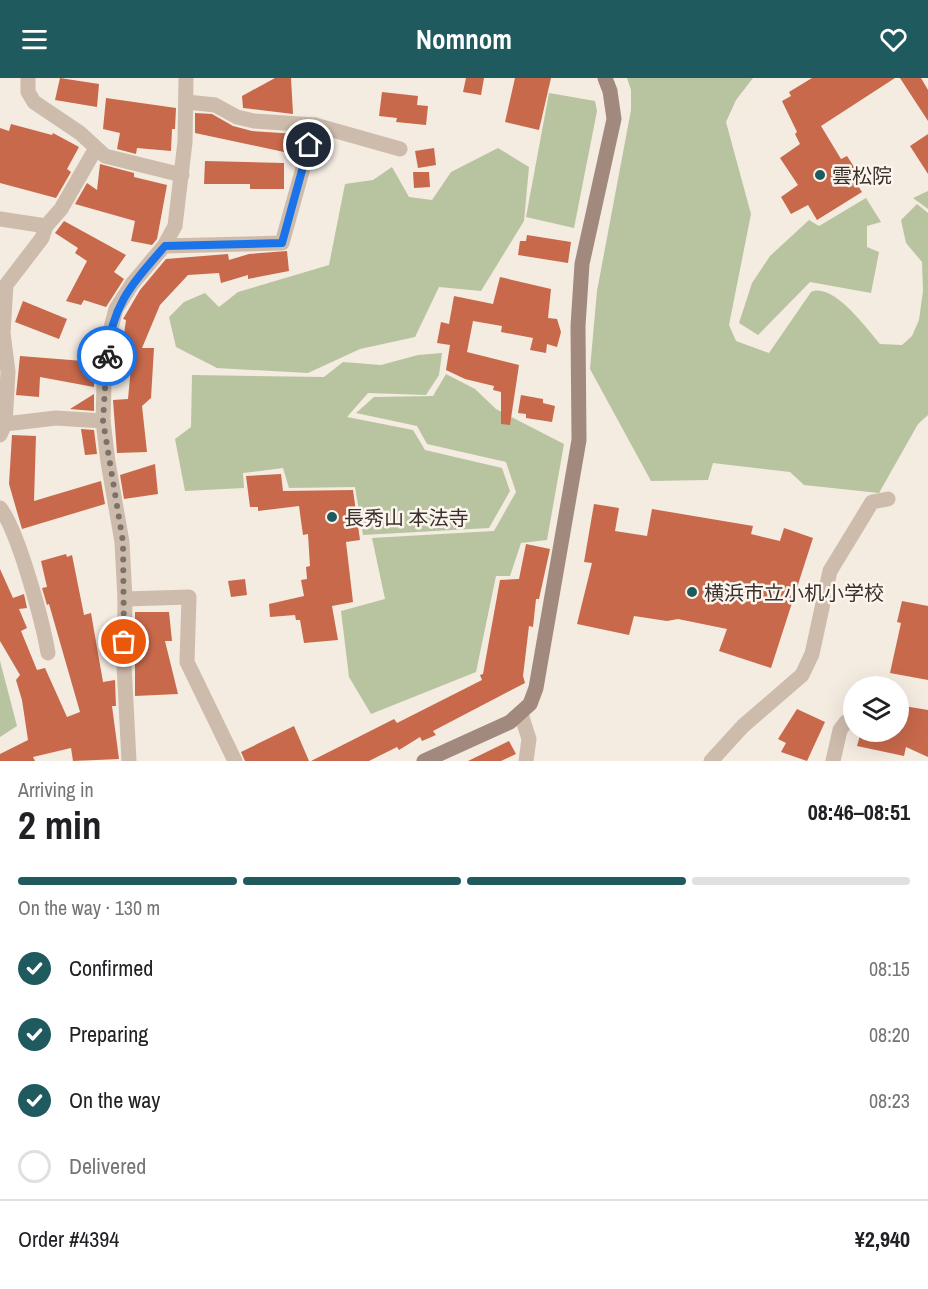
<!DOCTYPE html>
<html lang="en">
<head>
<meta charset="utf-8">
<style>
	:root { --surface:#fff; --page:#f2f2f2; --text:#202124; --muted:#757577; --line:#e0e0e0; --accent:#1f5a5e }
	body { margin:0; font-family:"Archivo Narrow","Noto Sans JP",sans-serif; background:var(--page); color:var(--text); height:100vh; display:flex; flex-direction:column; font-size:22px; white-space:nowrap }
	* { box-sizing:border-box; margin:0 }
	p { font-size:20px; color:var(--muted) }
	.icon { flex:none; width:33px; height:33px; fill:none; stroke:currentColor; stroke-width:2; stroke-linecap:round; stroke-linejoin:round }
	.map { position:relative; height:683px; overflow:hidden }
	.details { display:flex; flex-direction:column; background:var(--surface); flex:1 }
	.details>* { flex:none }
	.controls { position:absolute; left:843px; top:598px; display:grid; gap:12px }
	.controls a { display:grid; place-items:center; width:66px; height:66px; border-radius:50%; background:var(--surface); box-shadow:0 6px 24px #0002; font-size:30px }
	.pin { position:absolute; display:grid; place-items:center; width:51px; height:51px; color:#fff; margin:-26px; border:3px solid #fff; border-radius:50%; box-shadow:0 2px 6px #0007 }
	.courier { position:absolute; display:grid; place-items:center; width:60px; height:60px; margin:-30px; border:4px solid #1a73e8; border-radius:50%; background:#fff; color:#222; box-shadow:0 2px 8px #0007 }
	.overview em { font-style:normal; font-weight:800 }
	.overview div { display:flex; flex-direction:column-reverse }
	.overview { display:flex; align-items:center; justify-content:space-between; height:102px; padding:0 18px }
	h1 { font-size:39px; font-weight:800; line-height:45px }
	.bar { display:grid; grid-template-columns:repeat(4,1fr); gap:9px 6px; align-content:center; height:72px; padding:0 18px }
	.bar i { height:8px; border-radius:4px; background:var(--line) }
	.bar .selected { background:var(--accent) }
	.bar p { grid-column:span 4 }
	.line { display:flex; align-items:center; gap:15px; padding:0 18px; border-top:2px solid var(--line) }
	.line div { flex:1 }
	ol { padding:0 18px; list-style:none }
	li { display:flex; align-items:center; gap:18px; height:66px }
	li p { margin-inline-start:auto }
	li .icon { padding:6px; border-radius:50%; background:var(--accent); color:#fff; stroke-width:4 }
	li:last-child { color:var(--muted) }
	li i { width:33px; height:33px; border:3px solid var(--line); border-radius:50% }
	header { display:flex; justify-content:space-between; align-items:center; height:78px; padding:0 18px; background:var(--accent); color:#fff; font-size:27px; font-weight:800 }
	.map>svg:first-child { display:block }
	.green { fill:#b8c4a0 }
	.building { fill:#c8694b }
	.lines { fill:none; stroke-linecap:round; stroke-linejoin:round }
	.street { stroke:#cdbbac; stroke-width:15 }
	.secondary { stroke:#a18a7d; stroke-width:15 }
	.done { stroke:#7c716b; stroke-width:6; stroke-dasharray:0 10.8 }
	.route { stroke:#1a73e8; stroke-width:8 }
	.poi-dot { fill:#1f5a5e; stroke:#fbf5ee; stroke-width:2 }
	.labels { text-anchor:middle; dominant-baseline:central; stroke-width:5; stroke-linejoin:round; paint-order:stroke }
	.poi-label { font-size:20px; fill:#3b302b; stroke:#fbf5ee; text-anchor:start }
</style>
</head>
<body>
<header><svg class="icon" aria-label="menu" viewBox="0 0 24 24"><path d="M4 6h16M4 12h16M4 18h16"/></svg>Nomnom<svg class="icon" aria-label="heart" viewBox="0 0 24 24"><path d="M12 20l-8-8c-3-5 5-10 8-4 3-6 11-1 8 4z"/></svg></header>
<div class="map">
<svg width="928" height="683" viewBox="0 0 928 683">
	<rect width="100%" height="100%" fill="#f4ebe1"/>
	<!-- green -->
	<g class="green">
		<path d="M627 0H753L736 22 726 44 751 136 729 247 736 263 769 275 811 214C833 204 866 250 880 266L902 267 912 258 919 242 923 213 922 184 906 165 901 142 917 126 928 135V337L918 346 879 415 804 407 790 394 713 385 708 402 651 403 590 291 597 213 631 32V12Z"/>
		<polygon points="549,15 595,23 597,33 574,150 526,139"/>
		<polygon points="498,70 529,89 524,143 481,213 439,209 415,259 360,271 308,295 217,290 176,269 169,239 184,224 205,215 219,229 238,214 329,187 345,106 373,102 392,89 409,119 432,122 451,94"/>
		<polygon points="928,113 928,131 913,120"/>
		<polygon points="866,120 881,144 867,148 867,169 879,174 871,215 810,204 758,257 739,245 752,205 770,178 809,142 819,148"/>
		<polygon points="442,275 439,297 426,317 368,315 347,339 413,352 425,372 502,390 510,413 489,450 363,457 355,409 289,410 283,390 243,395 244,410 185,413 175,361 191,349 192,297 324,299 343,284 381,287 418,277"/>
		<polygon points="446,296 475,311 496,331 564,366 547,462 521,465 510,498 496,498 476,594 371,636 349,599 341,533 385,521 372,460 494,453 516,414 506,384 427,366 417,348 356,335 374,319 433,318"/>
		<polygon points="0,583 17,648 0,659"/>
	</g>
	<!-- building -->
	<g class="building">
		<polygon points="60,0 99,6 97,29 55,22"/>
		<polygon points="275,0 291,0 293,36 243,30 242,18"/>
		<polygon points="466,0 484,0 481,17 463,14"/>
		<polygon points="515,0 551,0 539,52 505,44"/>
		<polygon points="812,0 895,0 821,48 841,81 847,78 858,95 852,99 862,114 817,142 808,127 791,136 781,119 798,107 780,80 800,66 795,56 797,54 782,23 791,18 789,14"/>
		<polygon points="900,0 921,0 928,12 928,43"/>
		<polygon points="382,14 418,18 417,27 428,28 426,47 396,44 397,40 379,38"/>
		<polygon points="106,20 176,30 175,51 172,51 171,73 137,70 136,76 117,71 120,55 103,51"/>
		<polygon points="195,35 212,36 233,48 252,53 297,56 296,73 284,74 195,55"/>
		<polygon points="11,46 52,57 53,55 79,69 67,91 71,94 56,120 0,105 0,50 9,53"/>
		<polygon points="928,56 928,96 910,68"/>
		<polygon points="434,70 436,87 418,90 415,73"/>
		<polygon points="205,83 284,85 284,111 250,111 250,106 204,106"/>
		<polygon points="100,86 134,95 134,99 167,107 157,161 152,167 131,163 135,143 75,126 87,105 97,112"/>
		<polygon points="413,94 429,94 430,109 414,110"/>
		<polygon points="64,143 126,177 114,194 124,201 106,229 84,222 81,227 66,223 87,183 75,175 78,170 55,155"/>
		<polygon points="527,157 571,164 568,185 518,177 520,163 526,163"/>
		<polygon points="287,173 289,193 248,201 248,197 221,205 219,195 188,197 160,227 142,270 154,270 151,320 142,328 147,374 117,375 113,322 128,321 132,278 121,278 126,242 123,241 140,212 166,181 228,176 229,182 249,176"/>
		<polygon points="500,199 551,211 548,240 557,241 561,254 557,269 547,266 546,275 530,272 533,260 501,254 502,248 473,243 467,274 519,287 510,347 501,346 501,314 493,312 494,308 465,301 446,292 450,267 437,265 441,244 449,246 454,218 493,226"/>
		<polygon points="23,223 67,241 59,261 15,244"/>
		<polygon points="20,278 96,284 94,309 40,299 39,319 16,317"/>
		<polygon points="94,316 94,333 70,331"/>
		<polygon points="521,317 543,321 543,325 555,328 552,344 526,340 526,336 518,335"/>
		<polygon points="81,351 94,352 97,376 85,377"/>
		<polygon points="12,357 36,358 34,423 101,403 105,426 22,451 9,406"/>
		<polygon points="155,386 158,416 124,421 120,397"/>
		<polygon points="281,396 283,413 353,412 360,462 346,464 353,524 332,528 338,562 304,565 300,542 296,542 295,537 270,539 269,526 304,518 301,502 307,501 306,489 310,488 308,456 303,457 299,428 258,433 258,429 250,429 246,398"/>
		<polygon points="594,426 619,430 615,453 647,458 652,431 753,448 751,456 780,463 784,450 813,460 771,590 719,573 727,551 678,541 667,543 634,538 629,557 577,546 592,485 584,484"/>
		<polygon points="526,466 550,471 539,521 536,521 533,549 529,548 523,598 525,605 433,653 436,657 422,663 420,659 399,672 397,669 369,683 311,683 394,641 397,645 482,602 480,597 483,596 500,502 519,501"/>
		<polygon points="66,476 67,479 72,477 84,537 91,535 103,604 115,602 116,628 112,628 119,681 73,683 71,670 33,679 35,683 0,683 0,676 28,662 22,622 16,602 20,597 0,563 0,491 13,520 24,516 27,530 19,531 27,550 21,553 37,592 45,590 67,639 80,634 49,526 47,527 42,510 47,509 41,483"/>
		<polygon points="245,501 247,517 231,519 228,503"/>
		<polygon points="902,523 928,528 928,602 890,595 901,545 897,544"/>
		<polygon points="135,534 169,534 172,563 165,563 178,616 135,618"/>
		<polygon points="898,627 928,632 928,679 906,669 904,678 857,668 861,654 898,654"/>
		<polygon points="797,631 825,644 807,683 781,674 786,665 778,661"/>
		<polygon points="294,648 309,683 245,683 241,674"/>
		<polygon points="509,663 516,676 501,683 468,683"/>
	</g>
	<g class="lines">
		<!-- street -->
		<g class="street">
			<polyline points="28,0 28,14 34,24 80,55 105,78 182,97"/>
			<polyline points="187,24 215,27 237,39 254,43 315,47 400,71"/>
			<polyline points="0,141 46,148"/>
			<polyline points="164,168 282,165 315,47"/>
			<polyline points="5,346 8,294 3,255 6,207 42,160 46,148 61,131 96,70"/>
			<polyline points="0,357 5,346 56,340 103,343"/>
			<path d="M0 430C18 452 43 545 48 575"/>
			<polyline points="125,521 189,519 187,584 235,683"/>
			<polyline points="521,636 529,661 526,683"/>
			<polyline points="129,683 124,586 125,521 122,464 108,384 103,343 104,306 108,261 116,231 132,206 164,168 175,148 185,64 186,0"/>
			<polyline points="711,683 743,648 802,597 812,576 830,493 872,424 888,421"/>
			<polyline points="833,683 840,652 846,644"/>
		</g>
		<!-- secondary -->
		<polyline class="secondary" points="424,683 510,644 530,626 536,610 579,362 578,248 582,186 614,41 610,13 605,0"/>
	</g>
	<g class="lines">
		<!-- done -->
		<polyline class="done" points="107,278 103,343 123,464 124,564"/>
		<!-- route -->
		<path class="route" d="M107 278C112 226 132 206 165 168L282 165 309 67"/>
	</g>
	<!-- markers -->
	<g class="poi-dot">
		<circle cx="820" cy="97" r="6"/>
		<circle cx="332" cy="439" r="6"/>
		<circle cx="692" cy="514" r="6"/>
	</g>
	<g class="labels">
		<!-- poi labels -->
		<g class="poi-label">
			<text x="832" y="97">雲松院</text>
			<text x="344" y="439">長秀山 本法寺</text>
			<text x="704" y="514">横浜市立小机小学校</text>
		</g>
	</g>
</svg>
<div class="controls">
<a><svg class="icon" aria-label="layers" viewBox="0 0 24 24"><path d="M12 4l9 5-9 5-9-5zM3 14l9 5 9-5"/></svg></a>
</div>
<div class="pin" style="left:124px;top:564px;background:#ea580c"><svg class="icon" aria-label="bag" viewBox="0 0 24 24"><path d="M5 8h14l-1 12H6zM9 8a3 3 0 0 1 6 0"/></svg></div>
<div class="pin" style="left:309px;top:67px;background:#1f2937"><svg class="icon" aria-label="home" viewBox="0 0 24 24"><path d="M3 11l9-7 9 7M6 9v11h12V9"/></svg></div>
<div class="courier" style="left:107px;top:278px"><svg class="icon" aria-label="bike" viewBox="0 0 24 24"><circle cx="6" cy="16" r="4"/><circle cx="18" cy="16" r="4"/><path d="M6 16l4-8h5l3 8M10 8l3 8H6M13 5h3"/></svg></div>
</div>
<section class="details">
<div class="overview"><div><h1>2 min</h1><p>Arriving in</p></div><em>08:46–08:51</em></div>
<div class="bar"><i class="selected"></i><i class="selected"></i><i class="selected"></i><i></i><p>On the way · 130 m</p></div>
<ol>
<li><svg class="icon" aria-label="check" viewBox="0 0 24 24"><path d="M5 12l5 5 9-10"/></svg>Confirmed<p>08:15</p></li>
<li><svg class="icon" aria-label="check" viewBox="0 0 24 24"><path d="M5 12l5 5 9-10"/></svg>Preparing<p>08:20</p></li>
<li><svg class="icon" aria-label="check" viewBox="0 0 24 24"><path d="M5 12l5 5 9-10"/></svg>On the way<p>08:23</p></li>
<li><i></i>Delivered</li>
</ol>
<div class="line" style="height:78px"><div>Order #4394</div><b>¥2,940</b></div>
</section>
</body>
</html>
